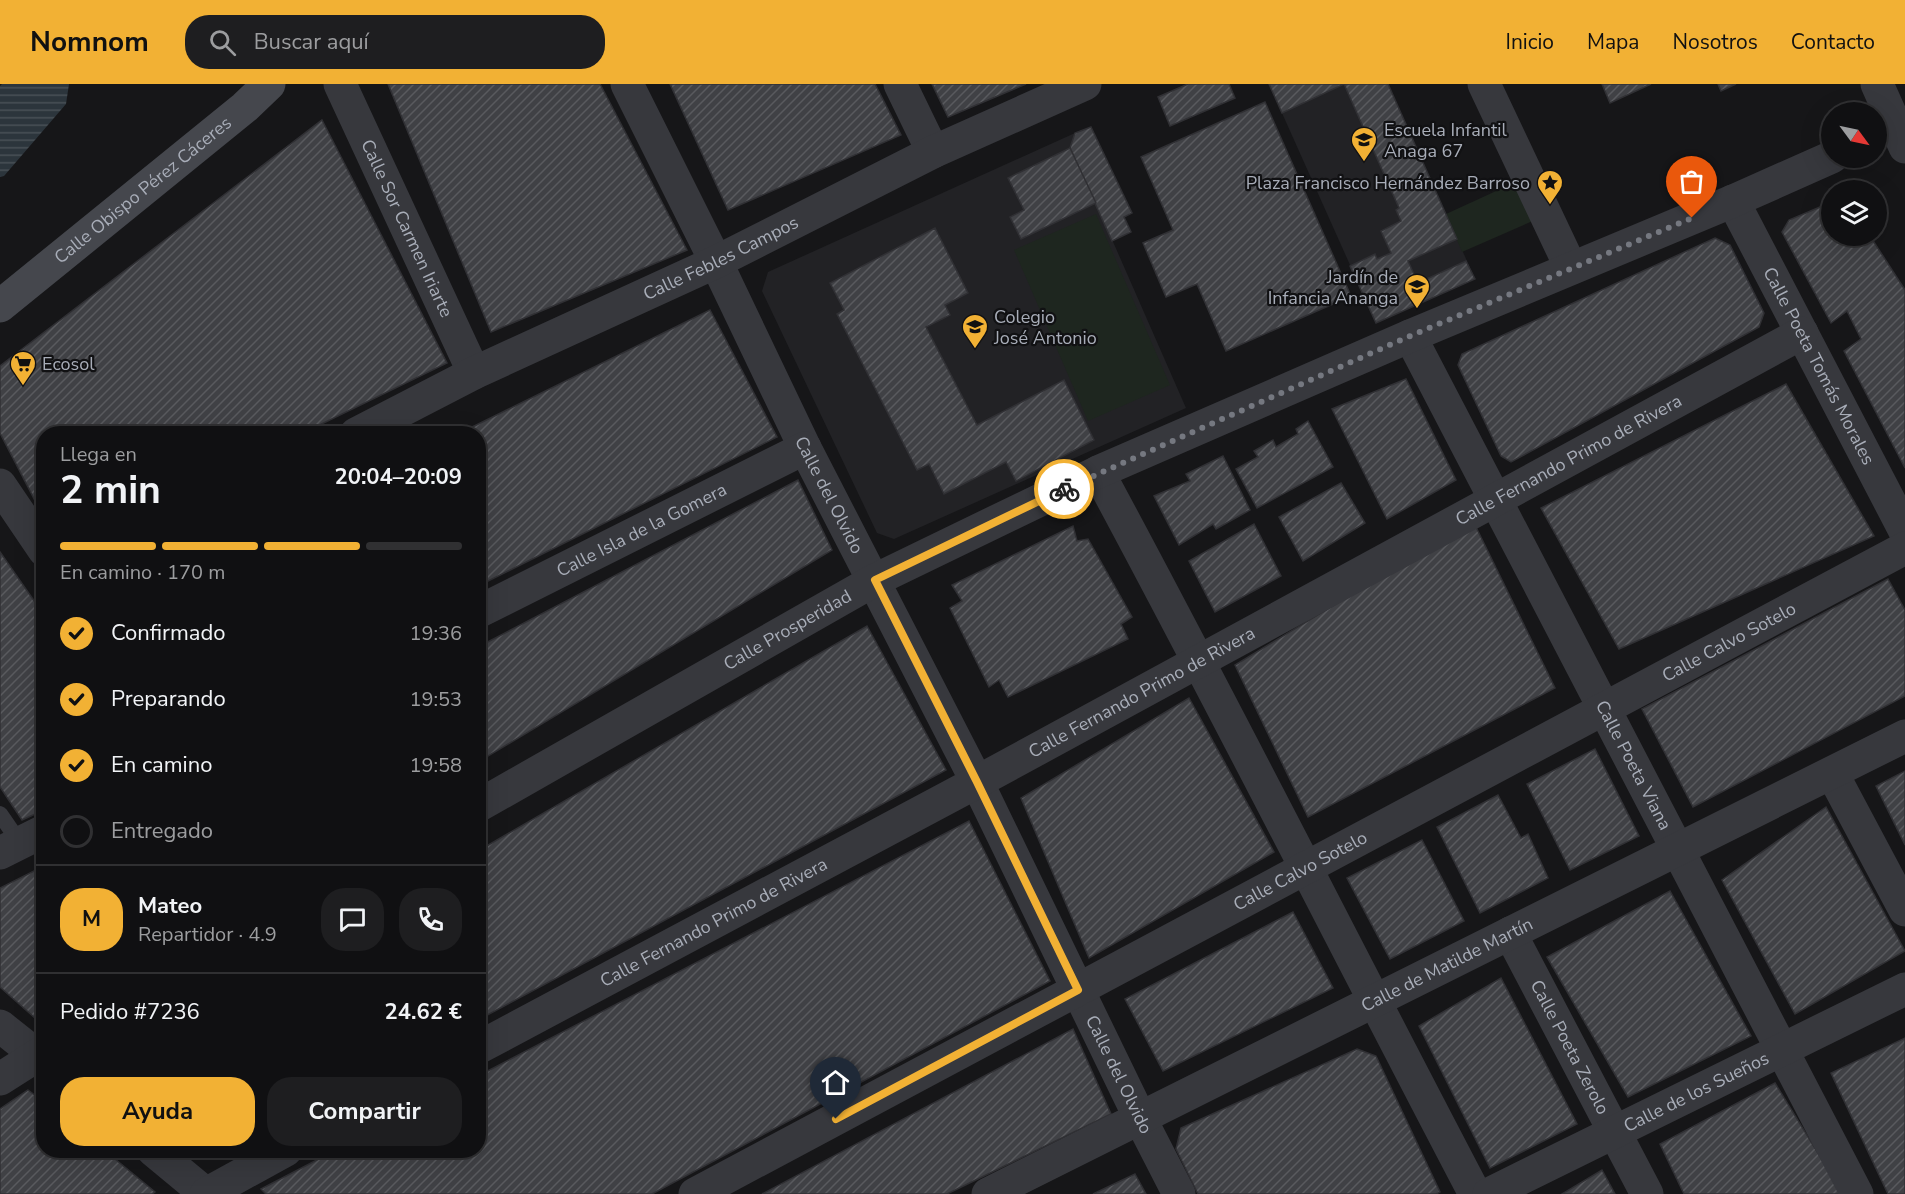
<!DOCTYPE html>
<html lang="es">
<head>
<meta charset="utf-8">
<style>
	:root { --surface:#101012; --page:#1e1e20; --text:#f1f3f6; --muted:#9c9d9f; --line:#303032; --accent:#f2b134 }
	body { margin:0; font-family:"Nunito Sans",sans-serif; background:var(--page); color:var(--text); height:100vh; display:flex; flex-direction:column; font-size:22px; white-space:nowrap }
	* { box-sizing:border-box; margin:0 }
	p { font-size:20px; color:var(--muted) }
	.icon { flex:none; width:33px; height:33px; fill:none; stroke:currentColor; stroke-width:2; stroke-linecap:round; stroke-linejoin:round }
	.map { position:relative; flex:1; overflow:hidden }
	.details { position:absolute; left:36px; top:342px; width:450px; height:732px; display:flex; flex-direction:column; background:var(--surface); border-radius:24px; box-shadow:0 6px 24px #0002,0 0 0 2px var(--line) }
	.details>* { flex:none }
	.needle { width:39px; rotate:123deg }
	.fabs { position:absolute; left:1821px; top:18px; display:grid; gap:12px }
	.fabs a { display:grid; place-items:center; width:66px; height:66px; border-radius:50%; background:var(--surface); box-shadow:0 6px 24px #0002,0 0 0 2px var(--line); font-size:30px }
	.pin { position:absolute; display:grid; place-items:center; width:51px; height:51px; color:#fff; margin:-62px -26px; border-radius:50% 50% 50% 0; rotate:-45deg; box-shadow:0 0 6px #0007 }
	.pin .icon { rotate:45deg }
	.courier { position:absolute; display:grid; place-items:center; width:60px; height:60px; margin:-30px; border:4px solid #f2b134; border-radius:50%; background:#fff; color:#222; box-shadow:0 2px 8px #0007 }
	.head em { font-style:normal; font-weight:700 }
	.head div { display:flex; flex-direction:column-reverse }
	.head { display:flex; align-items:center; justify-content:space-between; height:102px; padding:0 24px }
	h1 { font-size:39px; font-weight:700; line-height:45px }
	.bar { display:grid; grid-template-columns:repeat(4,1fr); gap:9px 6px; align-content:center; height:72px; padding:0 24px }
	.bar i { height:8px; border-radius:4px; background:var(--line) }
	.bar .current { background:var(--accent) }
	.bar p { grid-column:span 4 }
	.line { display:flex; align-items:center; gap:15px; padding:0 24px; border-top:2px solid var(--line) }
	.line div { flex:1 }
	.round { display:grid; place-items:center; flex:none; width:63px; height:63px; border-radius:24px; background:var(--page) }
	ol { padding:0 24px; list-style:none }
	li { display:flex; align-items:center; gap:18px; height:66px }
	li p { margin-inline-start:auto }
	li .icon { padding:6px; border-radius:50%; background:var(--accent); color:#111; stroke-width:4 }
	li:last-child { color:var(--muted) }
	li i { width:33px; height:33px; border:3px solid var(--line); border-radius:50% }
	.button { display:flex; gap:12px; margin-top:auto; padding:12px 24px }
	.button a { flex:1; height:69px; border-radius:24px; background:var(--accent); color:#111; font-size:24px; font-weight:700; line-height:69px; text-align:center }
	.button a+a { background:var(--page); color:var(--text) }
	header { display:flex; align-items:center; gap:36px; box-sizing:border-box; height:84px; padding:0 30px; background:var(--accent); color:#111 }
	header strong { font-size:28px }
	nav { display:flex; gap:33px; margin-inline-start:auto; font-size:21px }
	.search { width:420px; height:54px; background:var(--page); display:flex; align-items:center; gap:15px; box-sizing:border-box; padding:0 21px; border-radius:24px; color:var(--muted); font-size:22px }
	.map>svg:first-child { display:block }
	.built { fill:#222225 }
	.park { fill:#1e261f }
	.water { fill:url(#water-rules) }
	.building { fill:url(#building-hatch); stroke:#303034; stroke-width:1.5 }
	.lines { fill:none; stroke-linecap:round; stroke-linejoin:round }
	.lane { stroke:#37383d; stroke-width:16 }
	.street { stroke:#37383d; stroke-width:33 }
	.secondary { stroke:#45474d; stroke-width:33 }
	.done { stroke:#757880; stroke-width:6; stroke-dasharray:0 10.8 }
	.route { stroke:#f2b134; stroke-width:8 }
	.labels { text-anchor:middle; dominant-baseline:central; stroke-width:4.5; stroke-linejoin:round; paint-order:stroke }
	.poi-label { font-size:18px; fill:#a8adb8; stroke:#111113; text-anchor:start }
	.street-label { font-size:18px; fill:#a8adb8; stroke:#111113 }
</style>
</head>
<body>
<header>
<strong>Nomnom</strong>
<div class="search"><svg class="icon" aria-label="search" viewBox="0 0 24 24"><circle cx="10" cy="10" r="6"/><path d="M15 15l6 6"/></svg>Buscar aquí</div>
<nav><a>Inicio</a><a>Mapa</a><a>Nosotros</a><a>Contacto</a></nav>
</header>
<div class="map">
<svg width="1905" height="1110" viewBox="0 0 1905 1110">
	<defs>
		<pattern id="water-rules" width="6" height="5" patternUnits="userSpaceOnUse" patternTransform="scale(1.5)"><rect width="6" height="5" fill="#2c353c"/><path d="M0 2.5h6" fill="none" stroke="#485056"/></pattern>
		<pattern id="building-hatch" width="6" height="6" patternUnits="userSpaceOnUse" patternTransform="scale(1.5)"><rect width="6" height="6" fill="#404145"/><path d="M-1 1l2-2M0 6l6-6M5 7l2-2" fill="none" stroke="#595a5e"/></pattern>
	</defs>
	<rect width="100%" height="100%" fill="#161618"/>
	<!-- built -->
	<g class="built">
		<polygon points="1269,0 1388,0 1475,195 1376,239"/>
		<polygon points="1075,49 1096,119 1186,324 894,455 877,449 762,207 768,188"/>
	</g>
	<!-- park -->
	<g class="park">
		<polygon points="1518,97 1535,136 1462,168 1446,130"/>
		<polygon points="1096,130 1170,301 1088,337 1014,166"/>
	</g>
	<!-- water -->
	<polygon class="water" points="2,0 69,0 66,20 4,92 0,93 0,2"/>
	<!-- building -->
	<g class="building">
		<polygon points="388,0 600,0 687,166 491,248"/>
		<polygon points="670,0 875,0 901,51 728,126"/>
		<polygon points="932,0 1026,0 948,33"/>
		<polygon points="1188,0 1229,0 1235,14 1170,42 1158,13"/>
		<polygon points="1269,0 1388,0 1457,155 1408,177 1418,199 1466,177 1475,195 1376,239 1350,182 1375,170 1377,175 1391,169 1381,147 1401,137 1396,126 1399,124 1344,0 1282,29"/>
		<polygon points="1602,0 1651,0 1610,19"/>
		<polygon points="1718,0 1736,0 1721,7"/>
		<polygon points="1265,18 1351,212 1226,267 1197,200 1166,213 1143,159 1173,146 1141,73"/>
		<polygon points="322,36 447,279 301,350 44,350 44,434 0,349 0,282"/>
		<polygon points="1091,43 1132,129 1124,133 1131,148 1112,157 1070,64 1075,49"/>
		<polygon points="1070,64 1096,119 1021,155 1010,133 1024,126 1008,94"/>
		<polygon points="1832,118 1832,152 1870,152 1905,206 1905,384 1844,267 1861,255 1847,227 1831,239 1782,148 1789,136"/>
		<polygon points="935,144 968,209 945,221 950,231 926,243 977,341 1064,296 1094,356 1016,397 1006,378 944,410 929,380 917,386 837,230 844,226 830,199"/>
		<polygon points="1715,154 1730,161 1764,229 1759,243 1511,378 1501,372 1458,281 1462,270"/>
		<polygon points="710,226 777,353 478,502 478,350 458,350"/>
		<polygon points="1406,295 1456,396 1387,435 1332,325"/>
		<polygon points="1786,300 1874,452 1619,565 1541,424"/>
		<polygon points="1308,337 1333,383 1257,424 1236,385 1258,373 1254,367 1273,356 1276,363 1298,350 1296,345"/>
		<polygon points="1223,372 1250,426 1216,445 1213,440 1179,461 1154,412 1190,397 1186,390"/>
		<polygon points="798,396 832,466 478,678 478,563"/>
		<polygon points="1341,399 1365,439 1303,477 1279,433"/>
		<polygon points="1473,437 1555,604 1308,733 1235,581"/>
		<polygon points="1254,440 1281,492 1215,528 1189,477"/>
		<polygon points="1073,442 1077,457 1088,455 1132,533 1121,540 1128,555 1008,613 999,596 989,603 950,524 962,517 952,501"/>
		<polygon points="0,468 44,531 44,726 22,736 0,703"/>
		<polygon points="1888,495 1905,526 1905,612 1693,723 1642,625"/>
		<polygon points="867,542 946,686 478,936 478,767"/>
		<polygon points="1189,614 1274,768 1089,874 1021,714"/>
		<polygon points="1595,665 1639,752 1570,786 1527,700"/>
		<polygon points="1905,687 1905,761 1876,702"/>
		<polygon points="1498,711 1521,754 1528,750 1548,794 1480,829 1437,743"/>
		<polygon points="1826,723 1905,867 1795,930 1722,796"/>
		<polygon points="969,737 1050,897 652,1110 266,1110 261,1105 336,1066 478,1066 478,992"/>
		<polygon points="1422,756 1464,837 1390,875 1347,794"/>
		<polygon points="44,782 44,942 0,903 0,804"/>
		<polygon points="1670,807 1751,952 1628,1013 1547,873"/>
		<polygon points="1293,828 1333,904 1163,987 1125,915"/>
		<polygon points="1501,894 1577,1040 1490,1084 1419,942"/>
		<polygon points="1073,945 1111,1030 947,1110 762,1110"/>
		<polygon points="1905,954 1905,1110 1888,1110 1831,989"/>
		<polygon points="1357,965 1376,972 1440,1108 1436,1110 1198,1110 1176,1065 1181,1044"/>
		<polygon points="1775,999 1843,1110 1684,1110 1660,1060"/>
		<polygon points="28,1006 44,1018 44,1066 104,1066 155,1108 152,1110 0,1110 0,1025"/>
		<polygon points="206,1066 234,1066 219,1075"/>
		<polygon points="1602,1086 1615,1110 1562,1110"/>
		<polygon points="1135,1090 1146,1110 1093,1110"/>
	</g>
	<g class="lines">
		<!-- lane -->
		<polyline class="lane" points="0,730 20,759"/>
		<!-- street -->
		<g class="street">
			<path id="s1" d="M340 0 474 289"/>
			<path id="s2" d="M627 0 716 178 805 364 977 698 1140 1034 1179 1110"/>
			<polyline points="900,0 933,68"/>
			<polyline points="1484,0 1571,184"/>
			<polyline points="1877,0 1905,63"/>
			<path id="s3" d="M1733 117 1905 447"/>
			<path id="s4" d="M1410 252 1857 1110"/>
			<path id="s5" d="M356 350 474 289 716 178 933 68 1085 0"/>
			<path d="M1098 388C1227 627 1349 870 1475 1110"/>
			<polyline points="0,401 44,466"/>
			<path id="s6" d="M478 528 805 364"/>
			<polyline points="1832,689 1905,826"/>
			<path id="s7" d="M478 722 875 496 1098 388 1410 252 1733 117 1832 73"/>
			<polyline points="0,769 44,747"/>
			<path id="s8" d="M1510 849 1647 1110"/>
			<polyline points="0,942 44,977"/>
			<path id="s9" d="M478 964 977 698 1802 249"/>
			<polyline points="0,995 44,967"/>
			<polyline points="153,1066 206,1110"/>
			<polyline points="206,1110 286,1066"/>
			<path id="s10" d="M695 1110 1905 464"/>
			<path id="s11" d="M988 1110 1905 652"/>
			<path id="s12" d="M1489 1110 1905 905"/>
		</g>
		<!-- secondary -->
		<path class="secondary" id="s13" d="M0 222 245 23 269 0"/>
	</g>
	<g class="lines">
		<!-- done -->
		<polyline class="done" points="1064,405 1410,252 1692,134"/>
		<!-- route -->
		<polyline class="route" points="836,1035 1078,906 977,698 875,496 1064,405"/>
	</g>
	<!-- icons -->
	<defs>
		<symbol id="school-pin" viewBox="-11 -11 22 30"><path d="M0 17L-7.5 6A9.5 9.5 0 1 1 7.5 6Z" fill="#f2b134" stroke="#111113"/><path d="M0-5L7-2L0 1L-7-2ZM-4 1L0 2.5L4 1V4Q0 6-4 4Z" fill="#111"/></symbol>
		<symbol id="sight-pin" viewBox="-11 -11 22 30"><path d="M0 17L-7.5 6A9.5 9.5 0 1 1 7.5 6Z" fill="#f2b134" stroke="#111113"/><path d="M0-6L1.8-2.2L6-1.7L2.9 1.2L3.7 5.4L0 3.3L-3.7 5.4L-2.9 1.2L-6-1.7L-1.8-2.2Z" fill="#111"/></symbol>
		<symbol id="supermarket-pin" viewBox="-11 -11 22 30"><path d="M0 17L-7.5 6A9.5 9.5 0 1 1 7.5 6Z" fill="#f2b134" stroke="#111113"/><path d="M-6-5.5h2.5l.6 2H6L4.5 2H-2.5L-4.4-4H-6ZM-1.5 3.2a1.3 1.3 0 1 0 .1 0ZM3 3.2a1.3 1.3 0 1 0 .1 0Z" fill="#111"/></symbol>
	</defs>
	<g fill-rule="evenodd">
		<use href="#school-pin" x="1349" y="41" width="30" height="40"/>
		<use href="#sight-pin" x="1535" y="84" width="30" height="40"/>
		<use href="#school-pin" x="1402" y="188" width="30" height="40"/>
		<use href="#school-pin" x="960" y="228" width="30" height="40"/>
		<use href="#supermarket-pin" x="8" y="265" width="30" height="40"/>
	</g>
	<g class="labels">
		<!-- poi labels -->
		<g class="poi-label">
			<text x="1384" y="46">Escuela Infantil<tspan x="1384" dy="21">Anaga 67</tspan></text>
			<text x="1530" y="99" text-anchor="end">Plaza Francisco Hernández Barroso</text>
			<text x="1398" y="193" text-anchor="end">Jardín de<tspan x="1398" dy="21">Infancia Ananga</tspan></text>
			<text x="994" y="233">Colegio<tspan x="994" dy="21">José Antonio</tspan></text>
			<text x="42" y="280">Ecosol</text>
		</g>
		<!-- street labels -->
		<g class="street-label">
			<text stroke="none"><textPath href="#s13" startOffset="184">Calle Obispo Pérez Cáceres</textPath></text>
			<text stroke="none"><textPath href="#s1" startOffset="159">Calle Sor Carmen Iriarte</textPath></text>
			<text stroke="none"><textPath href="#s5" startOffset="405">Calle Febles Campos</textPath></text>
			<text stroke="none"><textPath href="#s3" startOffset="186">Calle Poeta Tomás Morales</textPath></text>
			<text stroke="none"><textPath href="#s9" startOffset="1239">Calle Fernando Primo de Rivera</textPath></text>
			<text stroke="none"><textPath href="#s2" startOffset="458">Calle del Olvido</textPath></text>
			<text stroke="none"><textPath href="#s6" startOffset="183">Calle Isla de la Gomera</textPath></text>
			<text stroke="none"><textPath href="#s7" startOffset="356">Calle Prosperidad</textPath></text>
			<text stroke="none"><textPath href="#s10" startOffset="1172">Calle Calvo Sotelo</textPath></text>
			<text stroke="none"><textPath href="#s9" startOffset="753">Calle Fernando Primo de Rivera</textPath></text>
			<text stroke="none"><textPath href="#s4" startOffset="484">Calle Poeta Viana</textPath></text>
			<text stroke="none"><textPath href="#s10" startOffset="686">Calle Calvo Sotelo</textPath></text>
			<text stroke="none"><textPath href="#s9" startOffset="267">Calle Fernando Primo de Rivera</textPath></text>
			<text stroke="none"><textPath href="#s11" startOffset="513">Calle de Matilde Martín</textPath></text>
			<text stroke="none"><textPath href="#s8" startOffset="129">Calle Poeta Zerolo</textPath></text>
			<text stroke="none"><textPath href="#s2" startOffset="1106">Calle del Olvido</textPath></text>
			<text stroke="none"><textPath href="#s12" startOffset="231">Calle de los Sueños</textPath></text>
		</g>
	</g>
</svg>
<div class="fabs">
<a><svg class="needle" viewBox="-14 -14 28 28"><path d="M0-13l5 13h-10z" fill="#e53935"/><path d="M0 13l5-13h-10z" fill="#9c9d9f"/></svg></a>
<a><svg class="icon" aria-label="layers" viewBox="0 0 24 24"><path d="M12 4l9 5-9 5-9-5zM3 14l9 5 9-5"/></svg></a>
</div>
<div class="pin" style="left:1692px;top:134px;background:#ea580c"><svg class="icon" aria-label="bag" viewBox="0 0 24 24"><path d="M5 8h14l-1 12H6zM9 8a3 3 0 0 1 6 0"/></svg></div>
<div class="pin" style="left:836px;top:1035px;background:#1f2937"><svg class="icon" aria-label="home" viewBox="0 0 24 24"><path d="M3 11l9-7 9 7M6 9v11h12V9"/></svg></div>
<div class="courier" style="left:1064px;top:405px"><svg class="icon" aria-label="bike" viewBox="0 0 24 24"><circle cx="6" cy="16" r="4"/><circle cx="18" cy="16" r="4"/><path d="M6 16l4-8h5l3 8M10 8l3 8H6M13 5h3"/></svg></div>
<section class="details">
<div class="head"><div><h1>2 min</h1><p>Llega en</p></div><em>20:04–20:09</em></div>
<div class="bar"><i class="current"></i><i class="current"></i><i class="current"></i><i></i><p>En camino · 170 m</p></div>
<ol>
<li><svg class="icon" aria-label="check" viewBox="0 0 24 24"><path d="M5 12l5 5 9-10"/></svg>Confirmado<p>19:36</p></li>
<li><svg class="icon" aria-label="check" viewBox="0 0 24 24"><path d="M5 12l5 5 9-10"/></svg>Preparando<p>19:53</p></li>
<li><svg class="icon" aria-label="check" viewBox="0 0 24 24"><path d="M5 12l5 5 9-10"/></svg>En camino<p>19:58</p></li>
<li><i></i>Entregado</li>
</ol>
<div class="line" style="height:108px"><b class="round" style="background:var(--accent);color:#111">M</b><div><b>Mateo</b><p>Repartidor · 4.9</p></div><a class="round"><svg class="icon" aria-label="chat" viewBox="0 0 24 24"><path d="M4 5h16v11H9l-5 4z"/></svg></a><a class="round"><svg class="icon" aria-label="phone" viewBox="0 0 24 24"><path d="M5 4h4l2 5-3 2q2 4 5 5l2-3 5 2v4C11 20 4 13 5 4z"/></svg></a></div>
<div class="line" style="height:78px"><div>Pedido #7236</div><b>24.62 €</b></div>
<div class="button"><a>Ayuda</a><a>Compartir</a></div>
</section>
</div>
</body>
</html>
